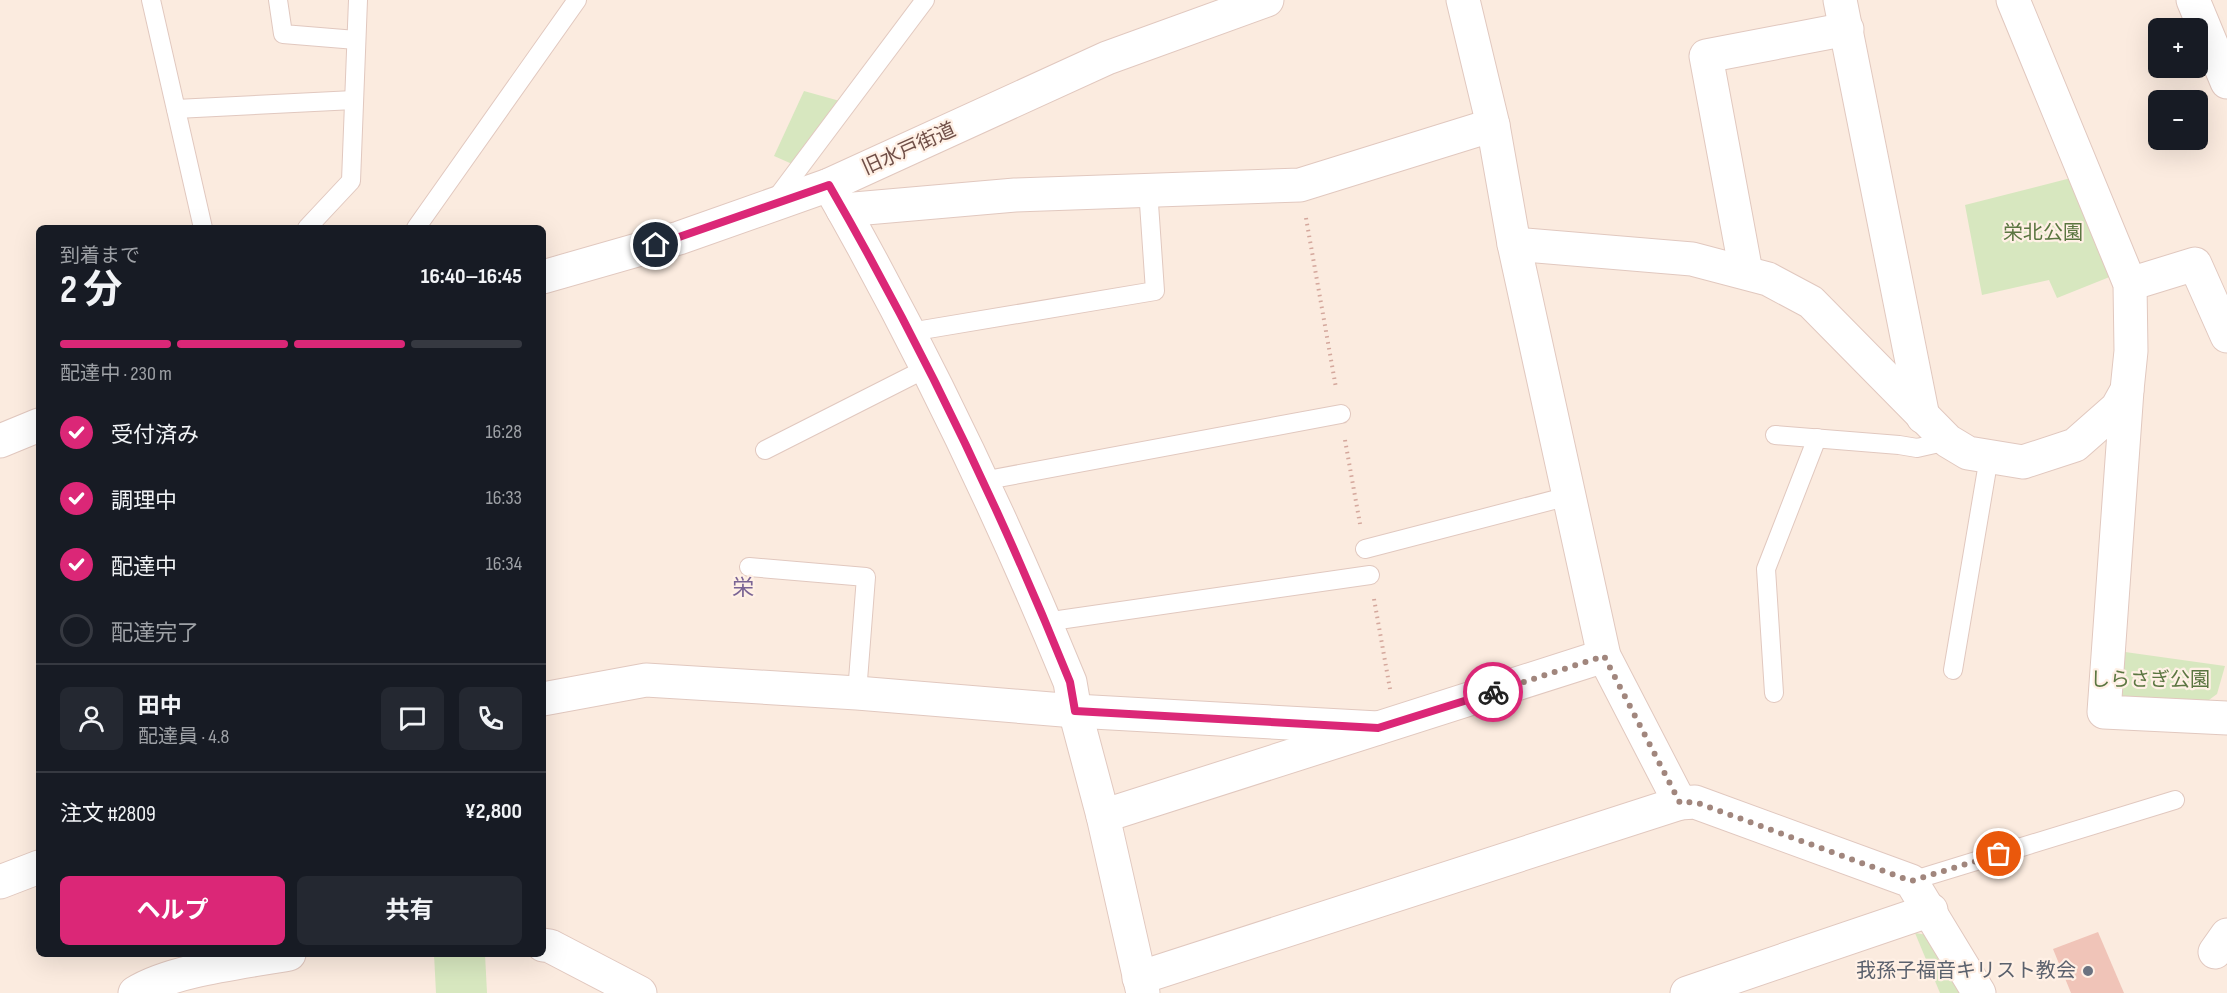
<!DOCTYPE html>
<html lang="ja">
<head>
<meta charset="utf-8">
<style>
	:root { --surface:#171b24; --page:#242831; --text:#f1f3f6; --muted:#9ea1a6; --line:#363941; --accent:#db2777 }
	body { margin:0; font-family:"Sofia Sans Condensed","Noto Sans JP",sans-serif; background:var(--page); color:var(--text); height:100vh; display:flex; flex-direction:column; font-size:22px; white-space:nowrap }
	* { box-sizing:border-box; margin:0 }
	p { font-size:20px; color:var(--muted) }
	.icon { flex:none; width:33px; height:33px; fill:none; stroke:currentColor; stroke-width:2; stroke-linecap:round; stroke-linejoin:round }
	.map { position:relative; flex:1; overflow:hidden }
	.sheet { position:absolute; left:36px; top:225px; width:510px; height:732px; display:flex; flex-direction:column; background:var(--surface); border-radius:9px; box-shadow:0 6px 24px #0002 }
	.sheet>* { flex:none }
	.buttons { position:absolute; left:2148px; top:18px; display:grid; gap:12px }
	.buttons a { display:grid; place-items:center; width:60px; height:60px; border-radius:9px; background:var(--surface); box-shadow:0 6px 24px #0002; font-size:30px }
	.pin { position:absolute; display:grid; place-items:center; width:51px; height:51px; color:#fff; margin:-26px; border:3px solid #fff; border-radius:50%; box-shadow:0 2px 6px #0007 }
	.courier { position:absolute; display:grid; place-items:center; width:60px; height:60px; margin:-30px; border:4px solid #db2777; border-radius:50%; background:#fff; color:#222; box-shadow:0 2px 8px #0007 }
	.summary em { font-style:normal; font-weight:700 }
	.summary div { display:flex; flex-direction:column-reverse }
	.summary { display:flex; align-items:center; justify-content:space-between; height:102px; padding:0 24px }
	h1 { font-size:39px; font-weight:700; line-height:45px }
	.bar { display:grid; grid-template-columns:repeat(4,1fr); gap:9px 6px; align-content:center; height:72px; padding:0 24px }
	.bar i { height:8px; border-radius:4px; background:var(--line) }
	.bar .on { background:var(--accent) }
	.bar p { grid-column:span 4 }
	.line { display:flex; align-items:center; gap:15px; padding:0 24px; border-top:2px solid var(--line) }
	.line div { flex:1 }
	.round { display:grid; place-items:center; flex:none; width:63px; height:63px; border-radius:9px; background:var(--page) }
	ol { padding:0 24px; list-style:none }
	li { display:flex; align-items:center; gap:18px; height:66px }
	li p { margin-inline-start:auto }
	li .icon { padding:6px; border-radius:50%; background:var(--accent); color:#fff; stroke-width:4 }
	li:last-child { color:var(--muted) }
	li i { width:33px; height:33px; border:3px solid var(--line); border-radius:50% }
	.cta { display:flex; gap:12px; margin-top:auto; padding:12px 24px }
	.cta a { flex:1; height:69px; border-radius:9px; background:var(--accent); color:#fff; font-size:24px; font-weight:700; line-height:69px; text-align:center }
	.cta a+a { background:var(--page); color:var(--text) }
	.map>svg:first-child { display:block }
	.green { fill:#d7e7bf }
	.building { fill:#f0c4b8 }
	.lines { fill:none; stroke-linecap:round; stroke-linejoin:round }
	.service-casing { stroke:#e1c8bf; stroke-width:20 }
	.minor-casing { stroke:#e1c8bf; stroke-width:35 }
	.tertiary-casing { stroke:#e1c8bf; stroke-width:35 }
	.path { stroke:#d4a79c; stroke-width:4; stroke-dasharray:1.5 4.5; stroke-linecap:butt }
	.service { stroke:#fff; stroke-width:18 }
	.minor { stroke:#fff; stroke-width:33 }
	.tertiary { stroke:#fff; stroke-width:33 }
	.done { stroke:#a1867d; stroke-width:6; stroke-dasharray:0 10.8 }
	.route { stroke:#db2777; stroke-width:8 }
	.worship-dot { fill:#6b7280; stroke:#fff0e5; stroke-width:2 }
	.labels { text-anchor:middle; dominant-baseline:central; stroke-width:4.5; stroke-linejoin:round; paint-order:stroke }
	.street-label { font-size:20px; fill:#704f48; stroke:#fff0e5 }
	.park-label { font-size:20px; fill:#5b7641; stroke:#fff0e5 }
	.worship-label { font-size:20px; fill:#5b616d; stroke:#fff0e5; text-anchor:end }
	.quarter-label { font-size:22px; fill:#7a6494; stroke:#fff0e5 }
</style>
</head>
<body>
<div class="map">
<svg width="2227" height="993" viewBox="0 0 2227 993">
	<rect width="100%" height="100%" fill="#fbebdf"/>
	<!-- green -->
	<g class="green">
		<polygon points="804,91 847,103 799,167 774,156"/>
		<polygon points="2071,178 2112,276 2057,298 2049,280 1982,295 1965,205"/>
		<polygon points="2118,651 2225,666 2217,694 2198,708 2126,704 2114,690"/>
		<polygon points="1915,933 1928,935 1960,993 1940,993"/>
		<polygon points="434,954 485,954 487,993 436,993"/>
	</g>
	<!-- building -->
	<polygon class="building" points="2098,932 2124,993 2071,993 2053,949"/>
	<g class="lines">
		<defs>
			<g id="service">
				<polyline points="151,0 203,228"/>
				<polyline points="278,0 283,34 356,40"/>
				<polyline points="176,109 354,100"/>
				<polyline points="775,200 925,0"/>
				<polyline points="307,228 351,181 358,0"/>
				<polyline points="416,228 577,0"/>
				<polyline points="910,332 1155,291 1148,189"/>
				<polyline points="1775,435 1899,445 1917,448 1948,441"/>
				<polyline points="765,450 927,368"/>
				<polyline points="982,481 1341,414"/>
				<polyline points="1365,549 1569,496"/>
				<polyline points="749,567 866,577 857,693"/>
				<polyline points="1045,622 1370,575"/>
				<polyline points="1953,670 1989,457"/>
				<polyline points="1774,693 1766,569 1817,438"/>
				<polyline points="1911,881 2175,800"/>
			</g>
			<g id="minor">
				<polyline points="1463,0 1493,125 1514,244 1604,656 1680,803 1695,802 1911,881 1979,993"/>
				<polyline points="1840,0 1923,417"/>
				<polyline points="2193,0 2227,82"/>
				<path d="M829 185C920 345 1000 511 1070 682L1075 711 1103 816 1143 993"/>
				<polyline points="843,210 1015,195 1300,185 1493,125"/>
				<polyline points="1514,244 1692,259 1768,279 1811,302 1948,441 1968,453 2023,462 2075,445 2117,408 2127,390 2131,351 2130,284 2013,0"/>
				<polyline points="1746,272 1706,56 1847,29"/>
				<polyline points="2130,284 2195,264 2227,336"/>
				<polyline points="2127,390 2104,712 2227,718"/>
				<polyline points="543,699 646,680 857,693 1075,711 1378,728"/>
				<polyline points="1103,816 1604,656"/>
				<polyline points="0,882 39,867"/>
				<polyline points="543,945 550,946 640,993"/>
				<polyline points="2215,952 2227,935"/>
				<polyline points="1139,978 1680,803"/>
				<path d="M135 993C171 970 246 962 289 954"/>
				<polyline points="1687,993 1931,910"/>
			</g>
			<g id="tertiary">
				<polyline points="543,277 679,238 829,185 1107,58 1267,0"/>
				<polyline points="0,441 39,425"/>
			</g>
		</defs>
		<!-- service casing -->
		<use href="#service" class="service-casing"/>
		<!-- minor casing -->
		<use href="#minor" class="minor-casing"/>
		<!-- tertiary casing -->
		<use href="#tertiary" class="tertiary-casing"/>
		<!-- path -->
		<g class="path">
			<polyline points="1306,218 1336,388"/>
			<polyline points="1345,440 1360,524"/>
			<polyline points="1374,599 1390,689"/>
		</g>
		<!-- service -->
		<use href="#service" class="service"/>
		<!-- minor -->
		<use href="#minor" class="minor"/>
		<!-- tertiary -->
		<use href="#tertiary" class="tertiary"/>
	</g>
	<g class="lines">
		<!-- done -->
		<polyline class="done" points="1493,692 1604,656 1680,803 1695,802 1911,881 1999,854"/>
		<!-- route -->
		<path class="route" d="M656 245 829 185C921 344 1001 511 1070 682L1075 711 1378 728 1493 692"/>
	</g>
	<!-- markers -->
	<circle class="worship-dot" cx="2088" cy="971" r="6"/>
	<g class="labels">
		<!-- street labels -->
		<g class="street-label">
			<text transform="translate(909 149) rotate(-24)">旧水戸街道</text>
		</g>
		<!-- park labels -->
		<g class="park-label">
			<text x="2043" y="233">栄北公園</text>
			<text x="2150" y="680">しらさぎ公園</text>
		</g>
		<!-- worship labels -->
		<g class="worship-label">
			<text x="2076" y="971">我孫子福音キリスト教会</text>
		</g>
		<!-- quarter labels -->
		<g class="quarter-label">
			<text x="743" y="588">栄</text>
		</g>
	</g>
</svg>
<div class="buttons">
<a>+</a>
<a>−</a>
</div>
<div class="pin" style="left:1999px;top:854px;background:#ea580c"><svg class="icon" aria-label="bag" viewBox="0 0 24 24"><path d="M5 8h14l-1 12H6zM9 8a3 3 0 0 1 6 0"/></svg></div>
<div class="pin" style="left:656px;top:245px;background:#1f2937"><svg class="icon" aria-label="home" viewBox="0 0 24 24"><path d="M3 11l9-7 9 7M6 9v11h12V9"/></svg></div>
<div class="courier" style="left:1493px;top:692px"><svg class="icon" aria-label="bike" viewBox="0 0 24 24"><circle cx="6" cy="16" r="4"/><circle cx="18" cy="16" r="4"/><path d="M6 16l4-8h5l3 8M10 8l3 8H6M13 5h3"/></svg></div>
<section class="sheet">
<div class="summary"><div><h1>2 分</h1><p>到着まで</p></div><em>16:40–16:45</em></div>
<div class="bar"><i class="on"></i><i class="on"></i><i class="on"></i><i></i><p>配達中 · 230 m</p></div>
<ol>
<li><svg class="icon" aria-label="check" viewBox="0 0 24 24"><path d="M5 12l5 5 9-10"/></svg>受付済み<p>16:28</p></li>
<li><svg class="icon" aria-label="check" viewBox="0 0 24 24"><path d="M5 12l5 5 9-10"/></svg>調理中<p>16:33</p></li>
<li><svg class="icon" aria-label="check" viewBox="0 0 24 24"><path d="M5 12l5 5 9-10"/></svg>配達中<p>16:34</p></li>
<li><i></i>配達完了</li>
</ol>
<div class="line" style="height:108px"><a class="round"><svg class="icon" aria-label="person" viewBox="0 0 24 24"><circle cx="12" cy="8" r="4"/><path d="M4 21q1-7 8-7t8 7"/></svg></a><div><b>田中</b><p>配達員 · 4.8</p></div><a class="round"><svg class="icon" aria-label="chat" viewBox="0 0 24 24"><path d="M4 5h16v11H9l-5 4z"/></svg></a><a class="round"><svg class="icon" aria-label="phone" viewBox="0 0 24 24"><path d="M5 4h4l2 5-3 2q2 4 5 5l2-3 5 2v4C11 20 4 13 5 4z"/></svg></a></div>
<div class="line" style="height:78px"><div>注文 #2809</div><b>¥2,800</b></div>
<div class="cta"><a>ヘルプ</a><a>共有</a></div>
</section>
</div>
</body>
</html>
